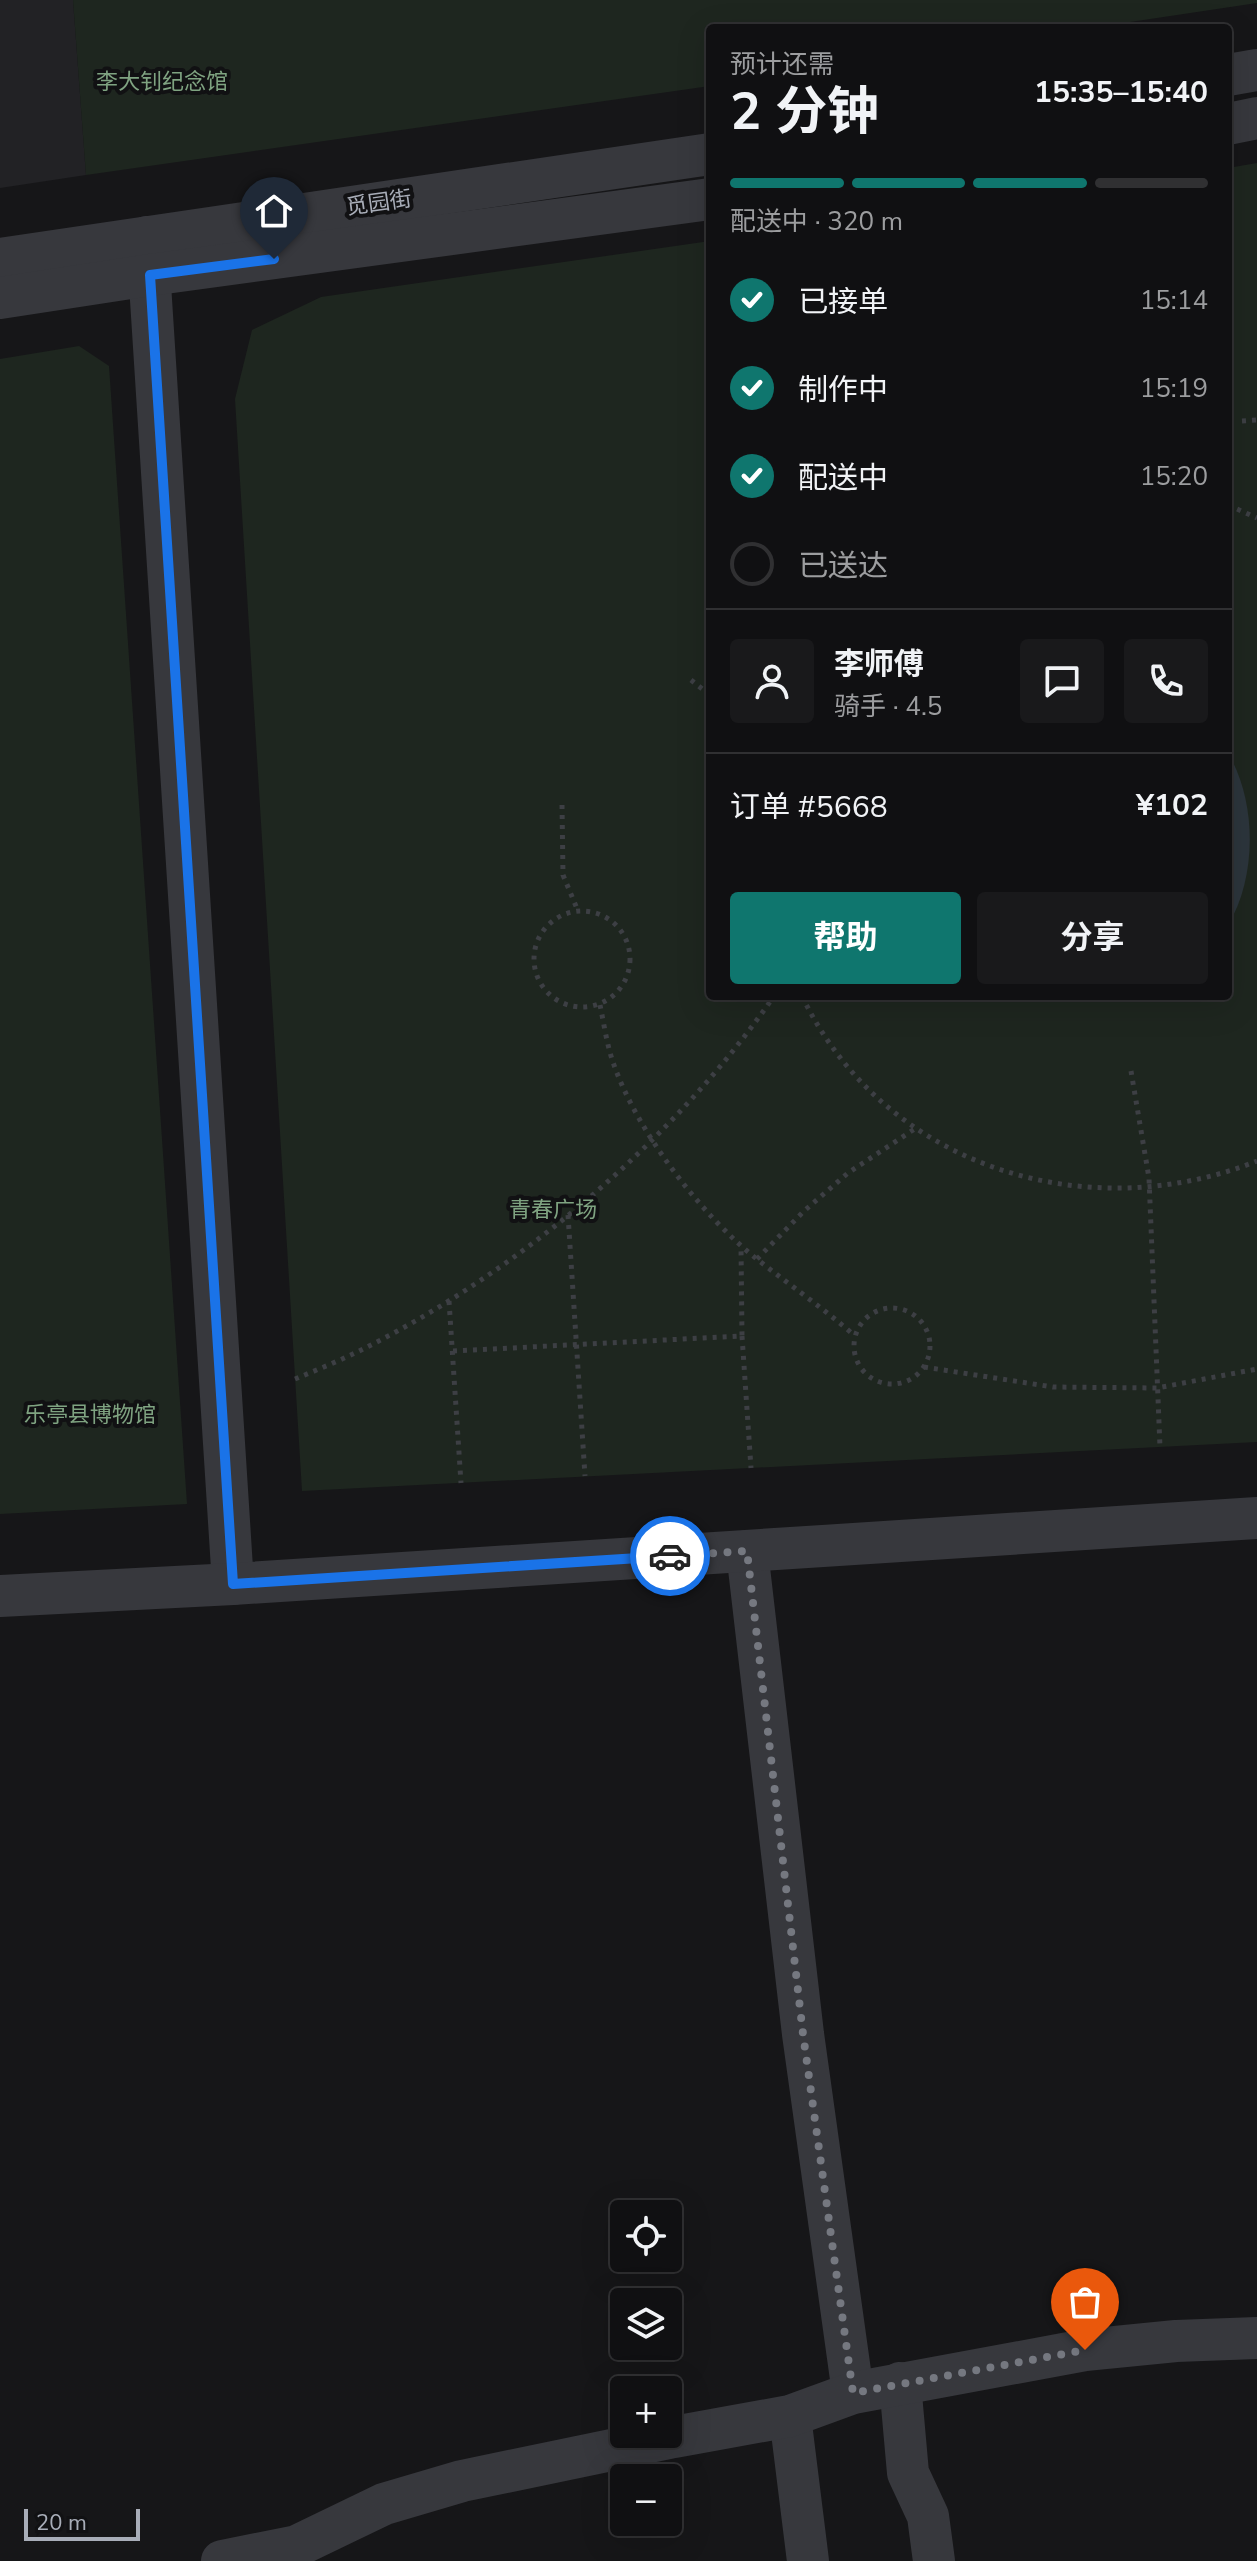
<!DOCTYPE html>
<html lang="zh">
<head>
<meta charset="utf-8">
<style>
	:root { --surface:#101012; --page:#19191b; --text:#f1f3f6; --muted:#9c9d9f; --line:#303032; --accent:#0f766e }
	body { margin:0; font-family:"Nunito Sans","Noto Sans SC",sans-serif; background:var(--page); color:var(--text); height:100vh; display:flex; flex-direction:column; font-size:30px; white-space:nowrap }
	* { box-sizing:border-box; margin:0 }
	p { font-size:26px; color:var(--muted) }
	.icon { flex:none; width:44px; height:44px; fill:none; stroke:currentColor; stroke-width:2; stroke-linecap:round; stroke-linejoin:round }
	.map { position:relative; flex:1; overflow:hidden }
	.details { position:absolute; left:706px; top:24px; width:526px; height:976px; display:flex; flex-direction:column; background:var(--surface); border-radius:8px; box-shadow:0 8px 32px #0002,0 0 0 2px var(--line) }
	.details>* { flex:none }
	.tools { position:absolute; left:610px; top:2200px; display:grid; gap:16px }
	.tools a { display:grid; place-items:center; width:72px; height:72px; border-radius:8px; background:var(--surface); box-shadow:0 8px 32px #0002,0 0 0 2px var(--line); font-size:40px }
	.scale { position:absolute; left:24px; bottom:20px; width:116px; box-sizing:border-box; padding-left:8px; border:4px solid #a8adb8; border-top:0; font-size:22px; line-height:28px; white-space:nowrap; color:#a8adb8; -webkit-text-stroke:6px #111113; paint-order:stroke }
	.pin { position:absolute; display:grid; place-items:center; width:68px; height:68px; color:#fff; margin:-82px -34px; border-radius:50% 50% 50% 0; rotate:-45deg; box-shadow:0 0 8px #0007 }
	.pin .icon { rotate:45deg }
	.courier { position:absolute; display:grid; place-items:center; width:80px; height:80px; margin:-40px; border:6px solid #1a73e8; border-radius:50%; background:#fff; color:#222; box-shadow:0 2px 10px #0007 }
	.overview em { font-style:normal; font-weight:700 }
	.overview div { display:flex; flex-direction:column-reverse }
	.overview { display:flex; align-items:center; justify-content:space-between; height:136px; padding:0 24px }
	h1 { font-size:52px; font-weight:700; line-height:60px }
	.bar { display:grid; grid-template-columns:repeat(4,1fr); gap:12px 8px; align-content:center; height:96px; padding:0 24px }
	.bar i { height:10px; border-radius:6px; background:var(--line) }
	.bar .active { background:var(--accent) }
	.bar p { grid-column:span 4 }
	.line { display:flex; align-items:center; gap:20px; padding:0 24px; border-top:2px solid var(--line) }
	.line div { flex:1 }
	.round { display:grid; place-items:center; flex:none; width:84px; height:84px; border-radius:8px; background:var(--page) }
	ol { padding:0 24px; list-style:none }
	li { display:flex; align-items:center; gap:24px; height:88px }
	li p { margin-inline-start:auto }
	li .icon { padding:8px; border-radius:50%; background:var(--accent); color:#fff; stroke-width:4 }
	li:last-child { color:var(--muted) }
	li i { width:44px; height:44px; border:4px solid var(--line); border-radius:50% }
	.button { display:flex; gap:16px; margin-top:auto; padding:16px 24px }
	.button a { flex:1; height:92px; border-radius:8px; background:var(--accent); color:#fff; font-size:32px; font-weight:700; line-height:92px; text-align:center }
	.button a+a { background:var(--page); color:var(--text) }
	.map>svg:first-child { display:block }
	.built { fill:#222225 }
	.green { fill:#1e261f }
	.water { fill:#2c353c }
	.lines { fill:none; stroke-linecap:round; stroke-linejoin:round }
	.path { stroke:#3d3f44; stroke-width:5; stroke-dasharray:4 6; stroke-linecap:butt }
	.minor { stroke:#37383d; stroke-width:42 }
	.done { stroke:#757880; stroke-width:8; stroke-dasharray:0 14.4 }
	.route { stroke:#1a73e8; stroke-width:10 }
	.labels { text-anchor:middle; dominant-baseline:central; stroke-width:8; stroke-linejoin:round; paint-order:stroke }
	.park-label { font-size:22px; fill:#7fa381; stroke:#111113 }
	.street-label { font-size:22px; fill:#a8adb8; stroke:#111113 }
</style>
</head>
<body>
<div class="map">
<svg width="1257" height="2561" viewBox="0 0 1257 2561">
	<rect width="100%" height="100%" fill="#161618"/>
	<!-- built -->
	<polygon class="built" points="0,0 73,0 86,175 0,188"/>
	<!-- green -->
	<g class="green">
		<polygon points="73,0 1257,0 1257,3 1090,28 710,28 710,86 86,175"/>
		<polygon points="1257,163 1257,1442 302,1491 235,399 252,330 321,297 710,241 710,996 1228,996 1228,168"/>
		<polygon points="79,346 109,366 187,1504 0,1514 0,359"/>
	</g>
	<!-- water -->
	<path class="water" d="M1228 753C1257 802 1257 877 1228 925Z"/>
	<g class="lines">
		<!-- path -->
		<g class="path">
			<polyline points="1242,421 1257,420"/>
			<polyline points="1228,505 1257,518"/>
			<polyline points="691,680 710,695"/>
			<polyline points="562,805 563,875 578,911"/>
			<circle cx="582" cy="959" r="48"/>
			<path d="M802 996C884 1167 1086 1229 1257 1161"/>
			<path d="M600 1005C604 1024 607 1046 614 1065 638 1133 702 1216 758 1260 791 1286 823 1308 855 1336"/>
			<polyline points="1131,1071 1149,1178 1160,1447"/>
			<polyline points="568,1215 585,1476"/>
			<polyline points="757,1259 804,1211 848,1173 916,1128"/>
			<polyline points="449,1301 461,1483"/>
			<circle cx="892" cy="1346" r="38"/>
			<polyline points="742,1336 751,1468"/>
			<polyline points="453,1351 742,1336 741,1246"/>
			<polyline points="924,1367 1053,1387 1157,1388 1257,1369"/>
			<path d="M295 1379C319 1369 344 1359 367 1347 522 1269 676 1138 774 996"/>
		</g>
		<!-- minor -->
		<g class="minor">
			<polyline points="1228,75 1257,70"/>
			<polyline points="1228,124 1257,118"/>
			<polyline points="147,237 233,1584"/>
			<polyline points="0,259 710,154"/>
			<polyline points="0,298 150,275 710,199"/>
			<polyline points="747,1551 803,2034 853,2393"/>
			<polyline points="0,1596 233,1584 1257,1518"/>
			<polyline points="900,2383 908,2473 928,2516 934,2561"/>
			<polyline points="790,2416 808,2561"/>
			<polyline points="222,2561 297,2546 384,2504 462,2481 674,2437 790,2416 853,2393 1085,2350 1176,2341 1257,2338"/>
		</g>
	</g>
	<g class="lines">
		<!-- done -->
		<polyline class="done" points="670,1556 747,1551 803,2034 853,2393 1085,2350"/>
		<!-- route -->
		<polyline class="route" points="274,259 150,275 233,1584 670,1556"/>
	</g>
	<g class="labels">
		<!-- park labels -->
		<g class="park-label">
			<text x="162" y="82">李大钊纪念馆</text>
			<text x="553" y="1210">青春广场</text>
			<text x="90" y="1415">乐亭县博物馆</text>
		</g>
		<!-- street labels -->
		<g class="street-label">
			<text transform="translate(379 203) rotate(-8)">觅园街</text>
		</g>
	</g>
</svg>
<div class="tools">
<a><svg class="icon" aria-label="locate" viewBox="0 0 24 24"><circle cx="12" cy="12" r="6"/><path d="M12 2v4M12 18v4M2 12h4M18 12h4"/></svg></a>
<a><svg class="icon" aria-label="layers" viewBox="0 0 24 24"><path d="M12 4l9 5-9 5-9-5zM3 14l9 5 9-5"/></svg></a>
<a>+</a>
<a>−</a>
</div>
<div class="scale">20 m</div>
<div class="pin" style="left:1085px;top:2350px;background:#ea580c"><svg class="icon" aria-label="bag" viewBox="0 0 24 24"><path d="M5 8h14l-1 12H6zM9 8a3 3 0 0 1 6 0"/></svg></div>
<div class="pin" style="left:274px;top:259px;background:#1f2937"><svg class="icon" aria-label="home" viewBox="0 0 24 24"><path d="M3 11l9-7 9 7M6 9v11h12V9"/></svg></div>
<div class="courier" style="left:670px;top:1556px"><svg class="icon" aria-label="car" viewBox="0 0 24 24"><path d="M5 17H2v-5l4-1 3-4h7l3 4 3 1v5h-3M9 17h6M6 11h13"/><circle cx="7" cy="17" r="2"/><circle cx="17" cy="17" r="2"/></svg></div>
<section class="details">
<div class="overview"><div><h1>2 分钟</h1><p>预计还需</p></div><em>15:35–15:40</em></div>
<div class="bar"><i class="active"></i><i class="active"></i><i class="active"></i><i></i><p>配送中 · 320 m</p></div>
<ol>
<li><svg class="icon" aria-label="check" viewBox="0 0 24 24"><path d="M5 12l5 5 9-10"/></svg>已接单<p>15:14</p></li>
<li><svg class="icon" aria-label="check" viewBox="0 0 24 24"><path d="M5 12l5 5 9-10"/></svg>制作中<p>15:19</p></li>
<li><svg class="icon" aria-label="check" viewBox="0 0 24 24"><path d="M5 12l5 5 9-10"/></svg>配送中<p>15:20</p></li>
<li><i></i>已送达</li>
</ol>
<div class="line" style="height:144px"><a class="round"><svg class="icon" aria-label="person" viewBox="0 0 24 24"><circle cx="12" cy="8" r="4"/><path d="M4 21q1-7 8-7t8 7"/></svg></a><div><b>李师傅</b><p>骑手 · 4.5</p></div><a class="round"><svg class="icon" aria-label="chat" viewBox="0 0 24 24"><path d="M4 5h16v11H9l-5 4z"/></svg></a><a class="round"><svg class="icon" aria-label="phone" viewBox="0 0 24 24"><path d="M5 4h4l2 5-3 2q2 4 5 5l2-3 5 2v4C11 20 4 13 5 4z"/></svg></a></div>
<div class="line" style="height:104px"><div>订单 #5668</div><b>¥102</b></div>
<div class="button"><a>帮助</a><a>分享</a></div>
</section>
</div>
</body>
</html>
